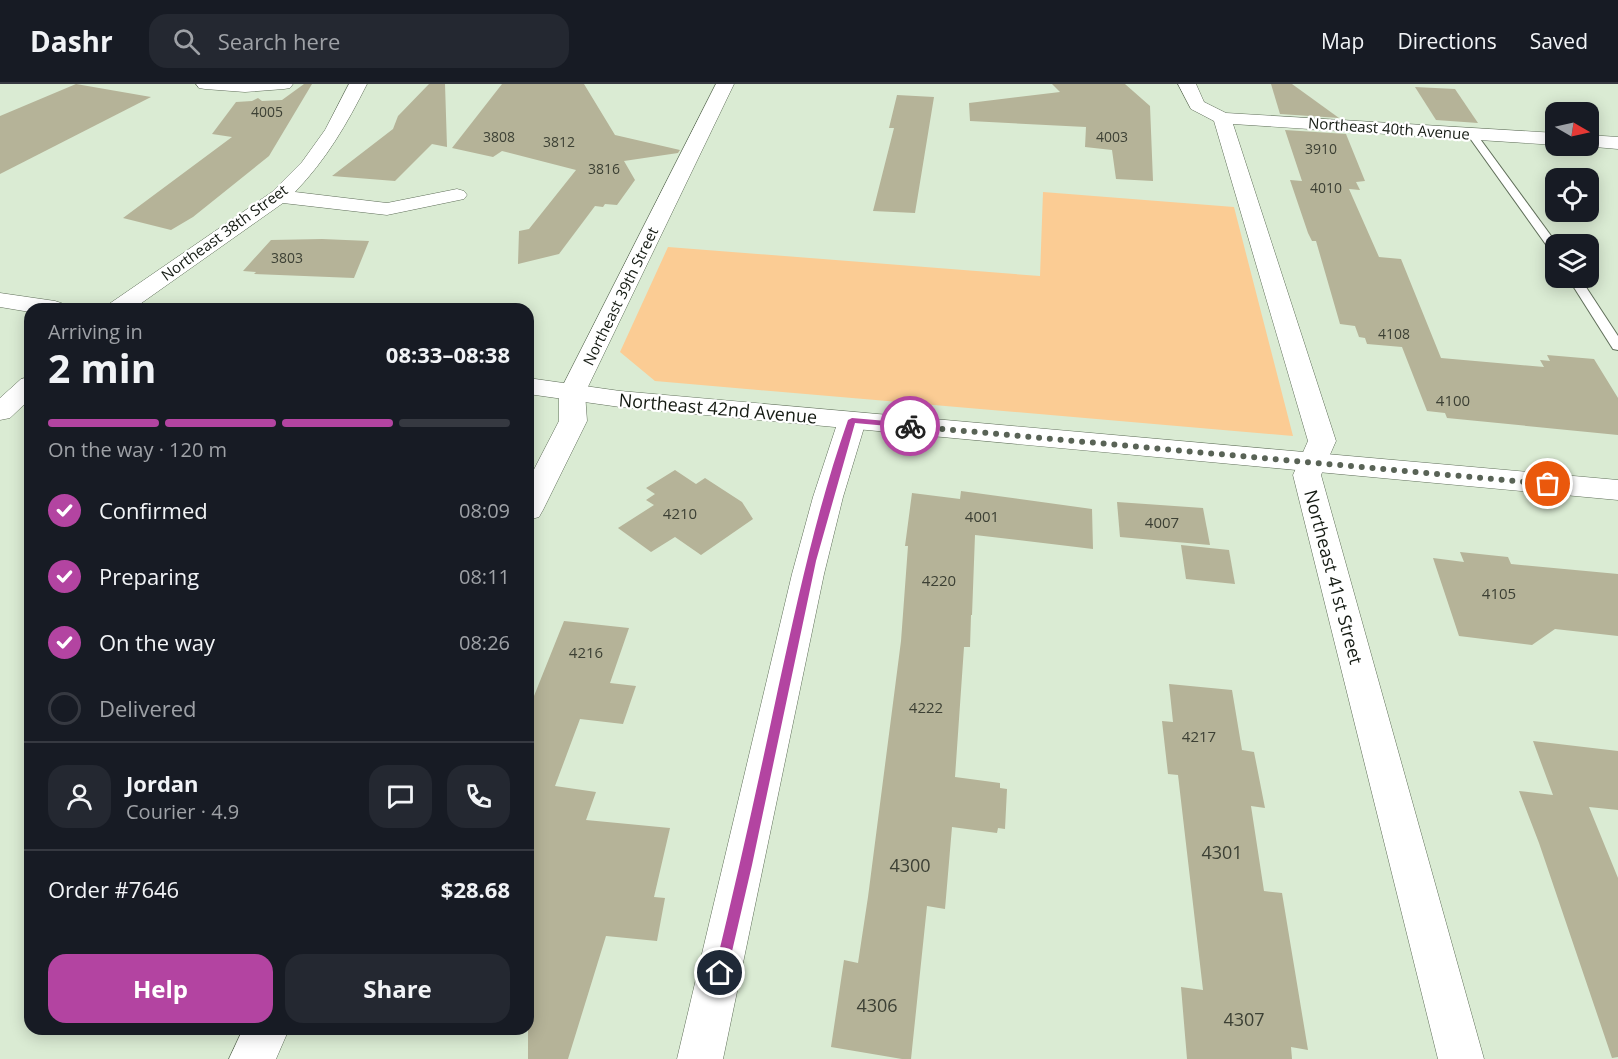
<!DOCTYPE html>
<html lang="en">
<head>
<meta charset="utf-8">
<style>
	:root { --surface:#171b24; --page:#242831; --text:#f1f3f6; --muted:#9ea1a6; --line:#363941; --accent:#b344a1 }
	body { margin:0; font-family:"Open Sans",sans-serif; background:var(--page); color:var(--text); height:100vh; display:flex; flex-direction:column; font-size:22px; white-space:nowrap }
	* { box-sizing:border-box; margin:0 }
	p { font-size:20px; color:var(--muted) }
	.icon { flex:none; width:33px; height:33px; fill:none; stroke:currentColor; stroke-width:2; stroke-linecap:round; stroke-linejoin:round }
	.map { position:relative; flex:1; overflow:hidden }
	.drawer { position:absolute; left:24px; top:219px; width:510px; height:732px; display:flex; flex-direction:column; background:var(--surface); border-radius:18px; box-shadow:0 3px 15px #0003 }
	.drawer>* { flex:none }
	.needle { width:39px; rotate:99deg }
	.controls { position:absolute; left:1545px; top:18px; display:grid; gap:12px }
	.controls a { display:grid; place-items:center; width:54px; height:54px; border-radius:12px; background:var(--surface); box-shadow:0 3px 15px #0003; font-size:30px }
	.pin { position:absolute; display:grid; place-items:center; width:51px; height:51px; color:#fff; margin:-26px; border:3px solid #fff; border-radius:50%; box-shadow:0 2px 6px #0007 }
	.courier { position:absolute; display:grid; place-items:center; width:60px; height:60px; margin:-30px; border:4px solid #b344a1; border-radius:50%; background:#fff; color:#222; box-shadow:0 2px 8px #0007 }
	.overview em { font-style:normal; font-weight:700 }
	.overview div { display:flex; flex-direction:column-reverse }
	.overview { display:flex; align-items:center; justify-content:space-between; height:102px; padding:0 24px }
	h1 { font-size:39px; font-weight:700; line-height:45px }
	.bar { display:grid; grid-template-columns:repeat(4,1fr); gap:9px 6px; align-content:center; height:72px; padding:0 24px }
	.bar i { height:8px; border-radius:4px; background:var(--line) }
	.bar .active { background:var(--accent) }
	.bar p { grid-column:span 4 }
	.line { display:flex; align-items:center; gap:15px; padding:0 24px; border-top:2px solid var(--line) }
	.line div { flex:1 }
	.round { display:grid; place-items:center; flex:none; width:63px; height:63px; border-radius:18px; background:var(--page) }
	ol { padding:0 24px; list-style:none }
	li { display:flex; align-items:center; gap:18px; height:66px }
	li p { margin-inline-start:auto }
	li .icon { padding:6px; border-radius:50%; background:var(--accent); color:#fff; stroke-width:4 }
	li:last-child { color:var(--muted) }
	li i { width:33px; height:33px; border:3px solid var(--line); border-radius:50% }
	.button { display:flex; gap:12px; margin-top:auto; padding:12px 24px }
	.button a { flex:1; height:69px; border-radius:18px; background:var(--accent); color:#fff; font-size:24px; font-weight:700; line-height:69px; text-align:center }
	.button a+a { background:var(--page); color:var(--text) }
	header { display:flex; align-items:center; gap:36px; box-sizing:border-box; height:84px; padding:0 30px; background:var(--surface); border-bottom:2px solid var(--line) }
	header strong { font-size:28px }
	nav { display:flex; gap:33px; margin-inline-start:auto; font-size:21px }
	.search { width:420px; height:54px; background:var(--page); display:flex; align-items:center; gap:15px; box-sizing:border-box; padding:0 21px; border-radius:18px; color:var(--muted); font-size:22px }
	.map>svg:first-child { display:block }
	.green { fill:#fbcc94 }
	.building { fill:#b5b398 }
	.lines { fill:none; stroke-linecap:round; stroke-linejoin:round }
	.service-casing { stroke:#5f6e59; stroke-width:2 }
	.minor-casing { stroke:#5f6e59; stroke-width:1 }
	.tertiary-casing { stroke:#5f6e59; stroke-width:1 }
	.service { fill:#fff; fill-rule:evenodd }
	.minor { fill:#fff; fill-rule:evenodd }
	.tertiary { fill:#fff; fill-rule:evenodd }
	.route { fill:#b344a1 }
	.done { stroke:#596356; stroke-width:6; stroke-dasharray:0 10.8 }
	.labels { text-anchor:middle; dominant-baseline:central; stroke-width:4.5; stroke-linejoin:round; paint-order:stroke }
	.far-number-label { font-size:14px; fill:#3c4034 }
	.far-street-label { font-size:15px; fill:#141a12; stroke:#fff }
	.number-label { font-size:15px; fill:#3c4034 }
	.street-label { font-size:18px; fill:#141a12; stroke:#fff }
	.near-number-label { font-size:18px; fill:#3c4034 }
</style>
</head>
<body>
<header>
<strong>Dashr</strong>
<div class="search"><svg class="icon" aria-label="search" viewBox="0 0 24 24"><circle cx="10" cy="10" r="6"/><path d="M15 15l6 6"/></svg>Search here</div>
<nav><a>Map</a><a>Directions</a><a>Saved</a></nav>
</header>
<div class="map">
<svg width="1618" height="975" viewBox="0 0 1618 975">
	<rect width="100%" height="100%" fill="#daebd3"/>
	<!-- green -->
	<polygon class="green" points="1043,108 1234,123 1293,352 655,297 620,268 668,163 1040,192"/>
	<!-- building -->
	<g class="building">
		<polygon points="76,0 151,13 0,90 0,32"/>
		<polygon points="304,0 312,0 269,72 193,133 171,146 123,134 232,53 212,50 236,18 252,17 258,14 262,17 282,16"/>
		<polygon points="429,0 445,0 447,63 432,60 395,97 332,92 393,45 398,32"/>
		<polygon points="502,0 584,0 615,51 680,66 678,69 624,77 635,96 617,121 605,120 603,123 595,122 559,170 518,180 519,147 529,145 576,86 502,67 493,73 452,64"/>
		<polygon points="1052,0 1125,0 1150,22 1153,97 1116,95 1112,66 1085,63 1086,43 970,37 969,19 1060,8"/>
		<polygon points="1271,0 1292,0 1339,34 1280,30"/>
		<polygon points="1415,3 1455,5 1478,39 1436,36"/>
		<polygon points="897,11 934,13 915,129 873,127 894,44 889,44"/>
		<polygon points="1285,46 1346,50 1365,97 1356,98 1360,106 1349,105 1379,173 1401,175 1441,274 1544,283 1540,276 1550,277 1547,271 1594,275 1618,314 1618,351 1447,334 1445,329 1427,327 1402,263 1367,260 1365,254 1359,253 1355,242 1340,240 1316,157 1312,157 1308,149 1290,96 1302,97"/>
		<polygon points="322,155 369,157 354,194 254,190 256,188 243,187 271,156"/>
		<polygon points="675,386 696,400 705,394 742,418 753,435 701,471 675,453 651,468 618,444 654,421 646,416 655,410 646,404"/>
		<polygon points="961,407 1092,425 1093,465 975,451 972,531 971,531 970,563 964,563 955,693 1000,699 1000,704 1007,705 1005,745 998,744 997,749 952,743 945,825 927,822 911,975 902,975 831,963 844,876 858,879 868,813 901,557 908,462 905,462 912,409 960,415"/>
		<polygon points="1117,418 1203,424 1210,461 1120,453"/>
		<polygon points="1181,461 1229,466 1235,500 1186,495"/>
		<polygon points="1460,468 1508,473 1511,480 1618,490 1618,552 1555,545 1532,561 1459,552 1433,474 1464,478"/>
		<polygon points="564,537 629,544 610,599 636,602 623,640 580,635 555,702 596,708 586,736 670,744 654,813 665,814 657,857 606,852 568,975 528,975 528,627"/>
		<polygon points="1169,600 1232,606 1242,666 1254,668 1265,724 1251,722 1264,807 1282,809 1308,966 1291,963 1292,975 1187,975 1181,903 1203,906 1178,691 1168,690 1162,637 1173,638"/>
		<polygon points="1533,657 1618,667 1618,726 1589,723 1618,794 1618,973 1612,974 1539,759 1519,707 1553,711"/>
	</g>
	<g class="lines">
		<defs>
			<g id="service">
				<polygon points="1469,48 1475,48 1557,160 1556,170 1552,169 1467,50"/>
				<polygon points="1568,194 1580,194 1618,252 1618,266 1613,265"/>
			</g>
			<g id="minor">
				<polygon points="196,0 293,0 290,4 284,5 245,8 205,5 199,4"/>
				<path d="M349 0H367C347 40 326 76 295 108L387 119 457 105 464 107 467 111 464 115 387 131 283 119 133 225H105L109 220 272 108 302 78 325 46Z"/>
				<polygon points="716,0 734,0 585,309 587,337 543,426 539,433 528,436 528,397 559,337 559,309"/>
				<polygon points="1178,0 1196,0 1204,18 1226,29 1556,49 1556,61 1233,40 1336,357 1321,391 1484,975 1438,975 1293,391 1308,357 1214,37 1191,25"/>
				<polygon points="1588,51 1618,53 1618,65 1583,62 1588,62"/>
				<polygon points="30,293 30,315 10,334 0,336 0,314 21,295"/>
				<polygon points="852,329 862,331 866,337 843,413 824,490 723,975 677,975 792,490 813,413 838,337 842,331"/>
				<polygon points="243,945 289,945 276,975 229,975"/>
			</g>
			<g id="tertiary">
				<polygon points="0,209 55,217 64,220 68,225 30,225 30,228 0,223"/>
				<polygon points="528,294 620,307 1618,396 1618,416 620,323 528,310"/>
			</g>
		</defs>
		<!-- service casing -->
		<use href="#service" class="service-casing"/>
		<!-- minor casing -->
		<use href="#minor" class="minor-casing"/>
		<!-- tertiary casing -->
		<use href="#tertiary" class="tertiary-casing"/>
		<!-- service -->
		<use href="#service" class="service"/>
		<!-- minor -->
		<use href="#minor" class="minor"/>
		<!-- tertiary -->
		<use href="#tertiary" class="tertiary"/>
	</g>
	<!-- route -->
	<path class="route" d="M852 334 910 339 914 342 910 344 855 339 816 477 752 781 727 889 725 893 720 895 716 893 714 889C737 794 758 700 778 605 798 514 817 424 848 336Z"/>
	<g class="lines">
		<!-- done -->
		<polyline class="done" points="910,342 1548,400"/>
	</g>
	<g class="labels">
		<!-- far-number labels -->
		<g class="far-number-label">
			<text x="267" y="27">4005</text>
			<text x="499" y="52">3808</text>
			<text x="1112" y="52">4003</text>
			<text x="559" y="57">3812</text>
			<text x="1321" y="64">3910</text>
			<text x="604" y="84">3816</text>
			<text x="1326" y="103">4010</text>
			<text x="287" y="173">3803</text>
			<text x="1394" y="249">4108</text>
		</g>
		<!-- far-street labels -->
		<g class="far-street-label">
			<text transform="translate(1389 44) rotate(4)">Northeast 40th Avenue</text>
			<text transform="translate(224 148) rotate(-36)">Northeast 38th Street</text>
			<text transform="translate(620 212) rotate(-64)">Northeast 39th Street</text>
		</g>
		<!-- number labels -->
		<g class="number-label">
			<text x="1453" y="316">4100</text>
			<text x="680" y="429">4210</text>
			<text x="982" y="432">4001</text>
			<text x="1162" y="438">4007</text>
			<text x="939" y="496">4220</text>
			<text x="1499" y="509">4105</text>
			<text x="586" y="568">4216</text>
			<text x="926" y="623">4222</text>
			<text x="1199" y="652">4217</text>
		</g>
		<!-- street labels -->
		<g class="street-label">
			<text transform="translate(718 324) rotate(5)">Northeast 42nd Avenue</text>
			<text transform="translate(1334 493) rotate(75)">Northeast 41st Street</text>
		</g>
		<!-- near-number labels -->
		<g class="near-number-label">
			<text x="1222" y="768">4301</text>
			<text x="910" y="781">4300</text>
			<text x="877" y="921">4306</text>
			<text x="1244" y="935">4307</text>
		</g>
	</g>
</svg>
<div class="controls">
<a><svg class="needle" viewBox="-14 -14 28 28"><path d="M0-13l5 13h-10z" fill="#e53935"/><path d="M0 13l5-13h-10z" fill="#9ea1a6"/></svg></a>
<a><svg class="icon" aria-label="locate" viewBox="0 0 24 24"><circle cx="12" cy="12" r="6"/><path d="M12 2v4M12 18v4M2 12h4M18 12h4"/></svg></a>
<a><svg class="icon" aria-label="layers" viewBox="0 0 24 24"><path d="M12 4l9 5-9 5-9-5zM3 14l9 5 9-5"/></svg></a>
</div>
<div class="pin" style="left:1548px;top:400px;background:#ea580c"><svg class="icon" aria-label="bag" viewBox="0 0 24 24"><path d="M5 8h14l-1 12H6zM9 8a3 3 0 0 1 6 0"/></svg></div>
<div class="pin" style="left:720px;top:889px;background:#1f2937"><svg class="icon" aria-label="home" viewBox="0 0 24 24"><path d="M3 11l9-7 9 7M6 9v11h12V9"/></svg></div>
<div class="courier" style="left:910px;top:342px"><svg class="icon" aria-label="bike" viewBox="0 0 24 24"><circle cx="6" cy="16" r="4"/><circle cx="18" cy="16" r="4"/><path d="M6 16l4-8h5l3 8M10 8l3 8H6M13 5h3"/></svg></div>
<section class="drawer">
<div class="overview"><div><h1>2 min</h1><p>Arriving in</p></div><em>08:33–08:38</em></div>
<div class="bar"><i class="active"></i><i class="active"></i><i class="active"></i><i></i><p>On the way · 120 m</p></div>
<ol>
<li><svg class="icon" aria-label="check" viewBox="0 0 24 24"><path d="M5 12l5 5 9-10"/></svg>Confirmed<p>08:09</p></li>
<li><svg class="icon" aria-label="check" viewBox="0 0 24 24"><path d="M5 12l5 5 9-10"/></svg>Preparing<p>08:11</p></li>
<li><svg class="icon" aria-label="check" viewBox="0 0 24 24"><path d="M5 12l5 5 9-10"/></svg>On the way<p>08:26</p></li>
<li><i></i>Delivered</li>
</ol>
<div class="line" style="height:108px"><a class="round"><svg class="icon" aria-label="person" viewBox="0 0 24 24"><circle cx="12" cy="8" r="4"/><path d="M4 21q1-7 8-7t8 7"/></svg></a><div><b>Jordan</b><p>Courier · 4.9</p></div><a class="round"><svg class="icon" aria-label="chat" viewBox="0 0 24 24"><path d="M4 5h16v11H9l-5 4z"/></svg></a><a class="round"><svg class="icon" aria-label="phone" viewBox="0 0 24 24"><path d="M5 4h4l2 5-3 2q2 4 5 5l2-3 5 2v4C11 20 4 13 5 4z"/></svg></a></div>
<div class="line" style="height:78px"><div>Order #7646</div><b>$28.68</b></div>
<div class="button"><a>Help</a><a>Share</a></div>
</section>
</div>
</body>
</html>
